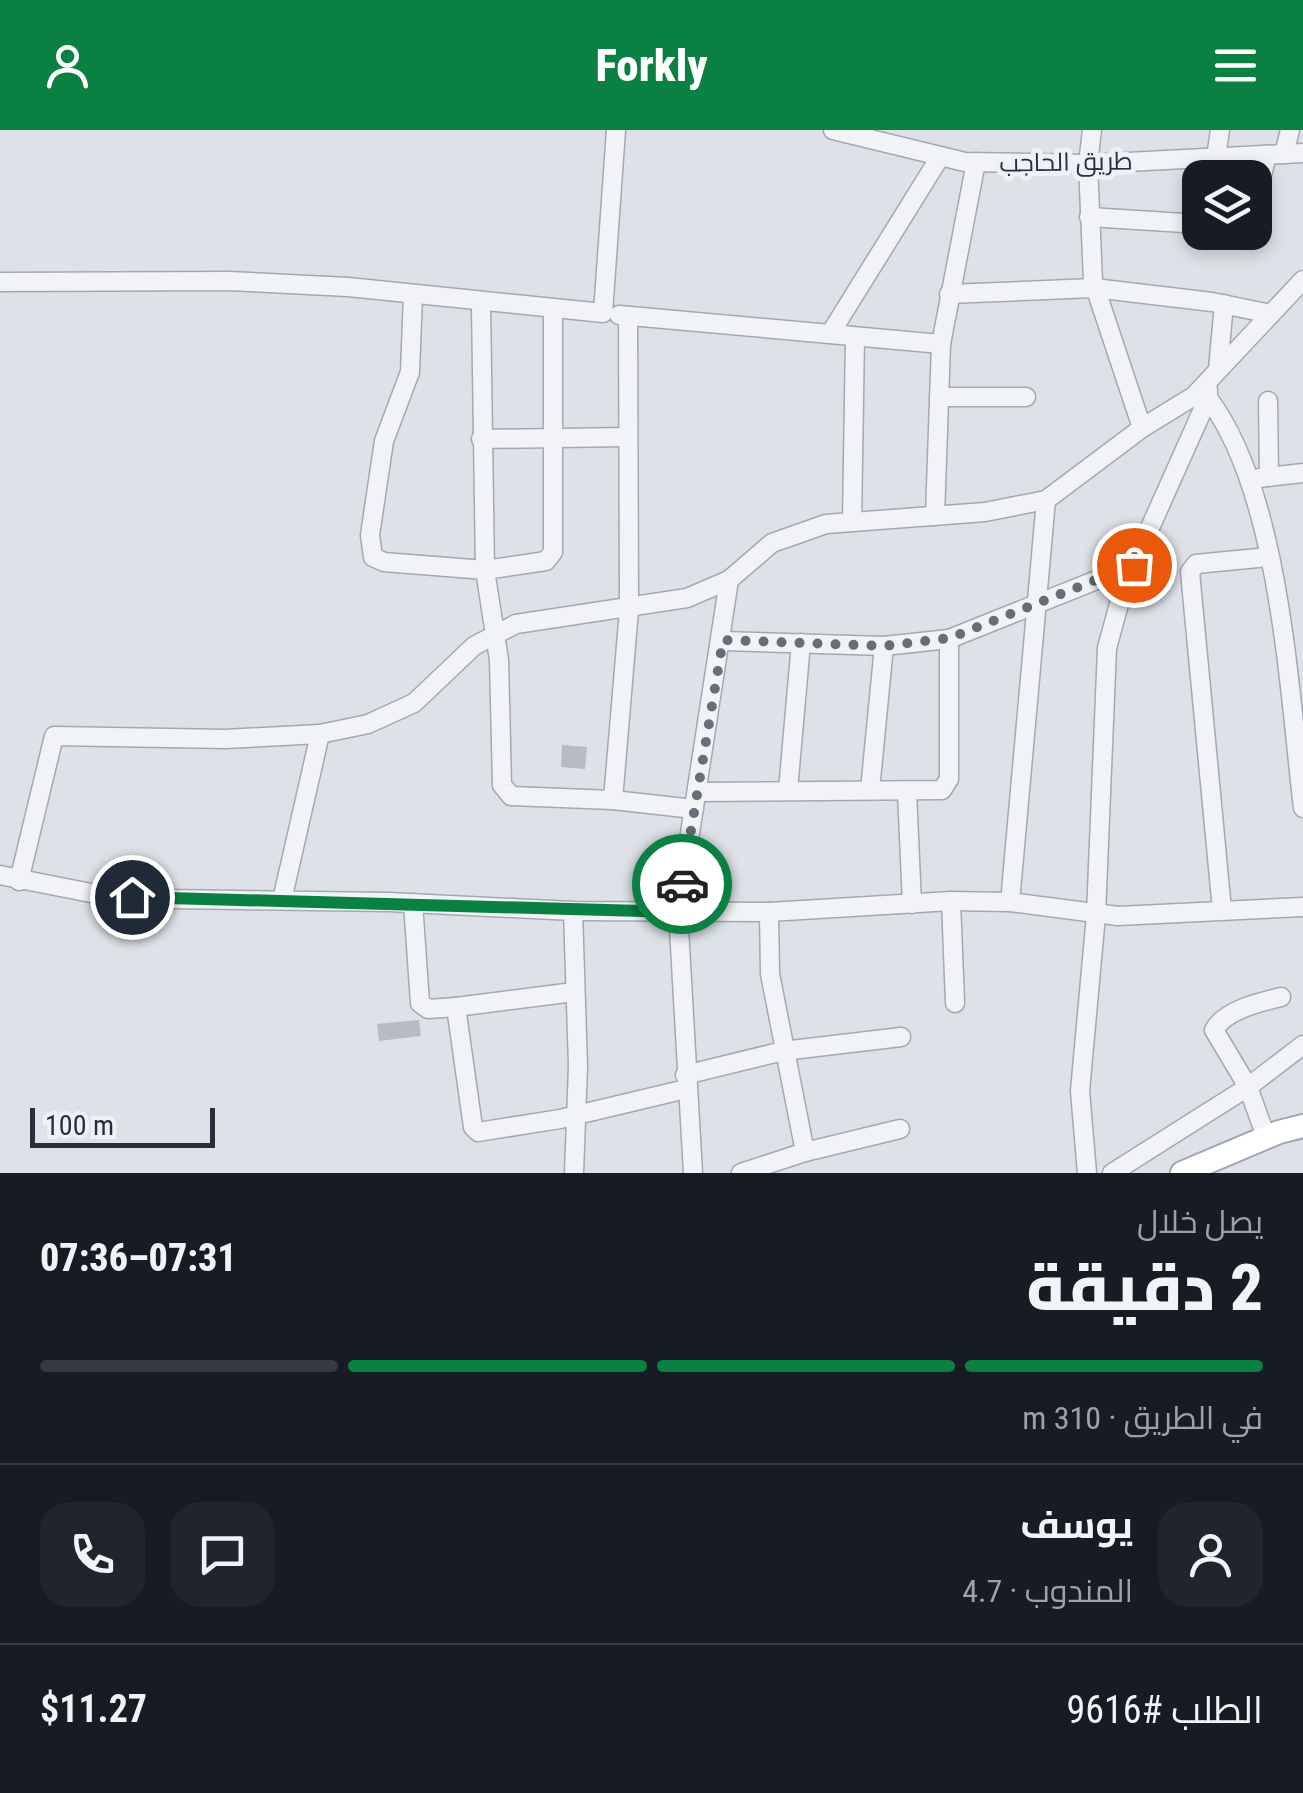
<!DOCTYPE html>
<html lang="ar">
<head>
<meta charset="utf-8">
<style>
	:root { --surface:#171b24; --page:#20242c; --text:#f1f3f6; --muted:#9ea1a6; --line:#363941; --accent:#0b8043 }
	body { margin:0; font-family:"Roboto Condensed",Cairo,sans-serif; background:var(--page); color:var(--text); direction:rtl; height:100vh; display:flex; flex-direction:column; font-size:38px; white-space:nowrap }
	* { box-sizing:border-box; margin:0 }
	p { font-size:32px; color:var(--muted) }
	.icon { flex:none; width:55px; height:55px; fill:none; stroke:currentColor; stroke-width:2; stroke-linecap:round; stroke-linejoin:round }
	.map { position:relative; height:1043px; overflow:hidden; direction:ltr }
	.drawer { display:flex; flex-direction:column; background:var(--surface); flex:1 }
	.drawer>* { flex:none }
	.buttons { position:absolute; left:1182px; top:30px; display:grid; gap:20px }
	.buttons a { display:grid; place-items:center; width:90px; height:90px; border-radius:20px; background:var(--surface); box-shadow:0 5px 15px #0003; font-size:50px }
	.scale { position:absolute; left:30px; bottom:25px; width:185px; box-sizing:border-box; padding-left:10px; border:5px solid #272f3f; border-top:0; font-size:28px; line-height:35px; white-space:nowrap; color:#272f3f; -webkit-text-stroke:8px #eef1f6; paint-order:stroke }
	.pin { position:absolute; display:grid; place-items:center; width:85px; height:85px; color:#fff; margin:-42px; border:5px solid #fff; border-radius:50%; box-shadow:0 2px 10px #0007 }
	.courier { position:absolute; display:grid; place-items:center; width:100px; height:100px; margin:-50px; border:8px solid #0b8043; border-radius:50%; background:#fff; color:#222; box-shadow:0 2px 12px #0007 }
	.summary em { font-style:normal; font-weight:800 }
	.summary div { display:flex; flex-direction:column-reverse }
	.summary { display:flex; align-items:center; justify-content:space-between; height:170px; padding:0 40px }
	h1 { font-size:65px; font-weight:800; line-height:75px }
	.bar { display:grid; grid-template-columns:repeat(4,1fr); gap:15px 10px; align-content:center; height:120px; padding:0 40px }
	.bar i { height:12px; border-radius:8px; background:var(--line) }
	.bar .on { background:var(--accent) }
	.bar p { grid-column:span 4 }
	.line { display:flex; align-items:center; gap:25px; padding:0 40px; border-top:2px solid var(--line) }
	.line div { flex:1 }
	.round { display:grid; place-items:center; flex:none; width:105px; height:105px; border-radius:30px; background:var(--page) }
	header { display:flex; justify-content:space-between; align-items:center; height:130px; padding:0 40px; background:var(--accent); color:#fff; font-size:45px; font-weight:800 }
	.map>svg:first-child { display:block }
	.building { fill:#b6bbc5 }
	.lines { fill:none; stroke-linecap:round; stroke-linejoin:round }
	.minor-casing { stroke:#a3a9b2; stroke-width:21 }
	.major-casing { stroke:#9ea5b4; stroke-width:26 }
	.minor { stroke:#f1f3f6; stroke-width:18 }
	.major { stroke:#fff; stroke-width:22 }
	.done { stroke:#676e7a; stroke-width:10; stroke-dasharray:0 18 }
	.route { stroke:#0b8043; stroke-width:12 }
	.labels { text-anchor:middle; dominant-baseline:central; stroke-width:10; stroke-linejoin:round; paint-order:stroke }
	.street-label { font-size:25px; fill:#272f3f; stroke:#eef1f6 }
</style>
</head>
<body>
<header><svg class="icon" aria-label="menu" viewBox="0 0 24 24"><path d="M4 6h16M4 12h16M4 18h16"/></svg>Forkly<svg class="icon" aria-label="person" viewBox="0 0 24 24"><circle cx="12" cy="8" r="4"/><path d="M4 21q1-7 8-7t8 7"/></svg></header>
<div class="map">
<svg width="1303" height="1043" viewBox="0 0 1303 1043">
	<rect width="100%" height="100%" fill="#dee2e8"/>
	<!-- building -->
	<g class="building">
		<polygon points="562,615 587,617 585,639 561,637"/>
		<polygon points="419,890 421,906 379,911 377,894"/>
	</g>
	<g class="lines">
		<defs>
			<g id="minor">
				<polyline points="833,0 965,32 1088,34 1303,23"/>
				<polyline points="1092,0 1088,34 1093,151 1142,298"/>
				<polyline points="1284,24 1290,0"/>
				<polyline points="1216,27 1220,0"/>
				<polyline points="1255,73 1267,25"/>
				<polyline points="1089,87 1200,94"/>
				<polyline points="0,152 229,151 348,157 603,183 616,0"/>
				<polyline points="949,164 1094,158 1212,172 1271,184"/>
				<polyline points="413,165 410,242 384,311 370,405 373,427 384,432 485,440 481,174"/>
				<polyline points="553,180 553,422 546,431 485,440 499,530 502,655 511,666 613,670"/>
				<polyline points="619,185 941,214"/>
				<polyline points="628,186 629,480 613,670 694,679"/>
				<polyline points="830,204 940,27"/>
				<polyline points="1218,239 1224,174"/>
				<path d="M1208 259V268C1280 363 1289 561 1303 678"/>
				<polyline points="939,267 1026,267"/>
				<polyline points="1268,271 1269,347"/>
				<polyline points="481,309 627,307"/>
				<polyline points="1259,348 1303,343"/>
				<polyline points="935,386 941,214 976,32"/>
				<polyline points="852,392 855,207"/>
				<polyline points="723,511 884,516 949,509 1134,435"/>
				<polyline points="788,660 801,513"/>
				<polyline points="870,660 884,516"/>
				<polyline points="698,662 942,660 949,649 949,509"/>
				<polyline points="907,662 912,774"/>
				<polyline points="0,745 96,764 167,769 389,772 573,781 769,782 951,771 1010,772 1118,786 1303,777"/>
				<polyline points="19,751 54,606 225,609 320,604 368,594 414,573 474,516 516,494 687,468 729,450 772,413 826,394 985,382 1046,370 1142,298 1194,266 1303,150"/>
				<polyline points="282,770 320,604"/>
				<polyline points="951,771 955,873"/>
				<polyline points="1010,772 1046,370"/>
				<polyline points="413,773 420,873 428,879 456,877"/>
				<polyline points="1222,780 1190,442 1196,434 1268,427"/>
				<polyline points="573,781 578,936 574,1043"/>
				<polyline points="769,782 770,844 805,1022"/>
				<polyline points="574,862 456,877 473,997 478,1002 560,989 686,959"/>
				<polyline points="685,945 783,921 901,907"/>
				<path d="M1266 1007 1248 957 1214 900C1225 880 1260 872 1281 867"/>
				<polyline points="693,1043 678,781 729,450"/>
				<polyline points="741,1043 805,1022 900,999"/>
				<polyline points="1087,1043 1080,961 1096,785 1107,518 1124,456 1208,268"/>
				<polyline points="1112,1043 1248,957 1303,915"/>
			</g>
			<polyline id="major" points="1182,1043 1279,1002 1303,996"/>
		</defs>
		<!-- minor casing -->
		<use href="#minor" class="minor-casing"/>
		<!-- major casing -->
		<use href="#major" class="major-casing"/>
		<!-- minor -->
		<use href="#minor" class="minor"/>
		<!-- major -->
		<use href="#major" class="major"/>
	</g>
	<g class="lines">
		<!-- done -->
		<polyline class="done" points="682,754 723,510 884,516 950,508 1134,435"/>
		<!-- route -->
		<polyline class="route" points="132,767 678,782 682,754"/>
	</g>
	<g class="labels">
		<!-- street labels -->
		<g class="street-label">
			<text transform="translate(1066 32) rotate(-1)">طريق الحاجب</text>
		</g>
	</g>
</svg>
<div class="buttons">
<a><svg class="icon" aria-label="layers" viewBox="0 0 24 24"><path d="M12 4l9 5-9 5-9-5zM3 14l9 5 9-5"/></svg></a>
</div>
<div class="scale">100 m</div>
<div class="pin" style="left:1134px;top:435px;background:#ea580c"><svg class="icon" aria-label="bag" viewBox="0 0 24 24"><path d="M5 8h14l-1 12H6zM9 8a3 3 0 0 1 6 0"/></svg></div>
<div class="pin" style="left:132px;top:767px;background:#1f2937"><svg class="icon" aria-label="home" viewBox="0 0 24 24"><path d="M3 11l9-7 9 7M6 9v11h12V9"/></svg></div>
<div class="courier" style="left:682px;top:754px"><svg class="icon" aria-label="car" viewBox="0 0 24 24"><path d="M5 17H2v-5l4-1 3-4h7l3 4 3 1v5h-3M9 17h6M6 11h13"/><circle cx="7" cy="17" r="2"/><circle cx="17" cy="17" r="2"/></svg></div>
</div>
<section class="drawer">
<div class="summary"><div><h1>2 دقيقة</h1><p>يصل خلال</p></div><em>07:31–07:36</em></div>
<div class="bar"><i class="on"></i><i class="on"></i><i class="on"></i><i></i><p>في الطريق · 310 m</p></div>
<div class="line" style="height:180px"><a class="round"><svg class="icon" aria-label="person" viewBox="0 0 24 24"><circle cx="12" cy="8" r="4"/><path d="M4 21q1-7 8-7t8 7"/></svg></a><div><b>يوسف</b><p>المندوب · 4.7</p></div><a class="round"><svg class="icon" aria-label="chat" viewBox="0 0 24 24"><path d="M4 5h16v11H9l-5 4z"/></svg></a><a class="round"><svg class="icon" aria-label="phone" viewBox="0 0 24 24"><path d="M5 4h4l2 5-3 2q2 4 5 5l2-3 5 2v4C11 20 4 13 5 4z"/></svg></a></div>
<div class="line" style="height:130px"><div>الطلب #9616</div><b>$11.27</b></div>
</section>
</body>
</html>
